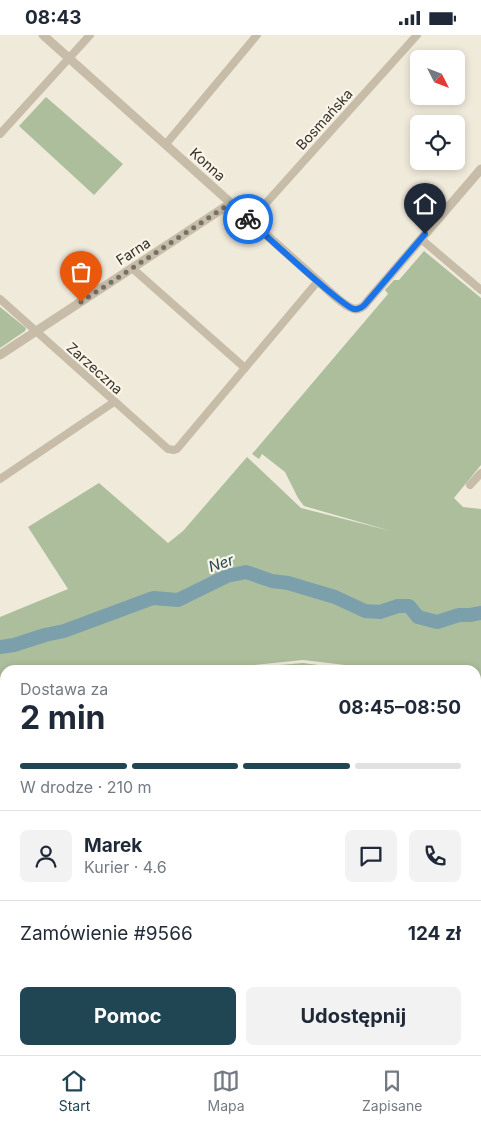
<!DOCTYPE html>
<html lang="pl">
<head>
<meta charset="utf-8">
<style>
	:root { --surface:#fff; --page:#f2f2f3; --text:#1f2937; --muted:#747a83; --line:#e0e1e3; --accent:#204653 }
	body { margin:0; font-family:Inter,sans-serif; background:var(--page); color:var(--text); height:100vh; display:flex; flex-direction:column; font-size:19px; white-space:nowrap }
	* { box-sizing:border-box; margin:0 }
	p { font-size:16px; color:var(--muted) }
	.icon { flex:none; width:28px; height:28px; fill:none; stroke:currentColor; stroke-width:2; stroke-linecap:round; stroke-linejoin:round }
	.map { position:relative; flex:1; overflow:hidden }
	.details { position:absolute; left:0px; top:630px; width:481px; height:390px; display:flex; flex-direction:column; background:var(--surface); border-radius:15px 15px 0 0; box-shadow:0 2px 8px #0003 }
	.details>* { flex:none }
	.needle { width:32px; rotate:132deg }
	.fabs { position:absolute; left:410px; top:15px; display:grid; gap:10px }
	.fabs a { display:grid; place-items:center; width:55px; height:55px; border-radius:8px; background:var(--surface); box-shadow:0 2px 8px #0003; font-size:25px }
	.pin { position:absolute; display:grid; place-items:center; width:42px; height:42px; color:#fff; margin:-51px -21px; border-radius:50% 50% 50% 0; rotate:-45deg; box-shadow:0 0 5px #0007 }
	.pin .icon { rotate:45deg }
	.courier { position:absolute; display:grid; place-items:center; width:50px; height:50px; margin:-25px; border:4px solid #1a73e8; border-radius:50%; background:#fff; color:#222; box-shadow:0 1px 6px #0007 }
	.head em { font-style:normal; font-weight:700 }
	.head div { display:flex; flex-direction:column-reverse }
	.head { display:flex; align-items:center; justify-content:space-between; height:85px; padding:0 20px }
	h1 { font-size:32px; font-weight:700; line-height:38px }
	.bar { display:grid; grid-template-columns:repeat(4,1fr); gap:8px 5px; align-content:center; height:60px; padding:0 20px }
	.bar i { height:6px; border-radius:4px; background:var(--line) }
	.bar .active { background:var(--accent) }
	.bar p { grid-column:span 4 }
	.line { display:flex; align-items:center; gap:12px; padding:0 20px; border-top:1px solid var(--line) }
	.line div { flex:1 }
	.round { display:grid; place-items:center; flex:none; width:52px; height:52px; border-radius:8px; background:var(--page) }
	.cta { display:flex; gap:10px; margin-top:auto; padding:10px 20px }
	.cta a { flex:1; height:58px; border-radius:8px; background:var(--accent); color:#fff; font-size:20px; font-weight:700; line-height:58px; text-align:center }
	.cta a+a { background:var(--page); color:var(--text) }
	.status { display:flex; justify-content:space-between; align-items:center; height:35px; padding:0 25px; background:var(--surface); direction:ltr }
	.status svg { height:14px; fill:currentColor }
	.tab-bar { display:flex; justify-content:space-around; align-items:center; height:70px; border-top:1px solid var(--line); background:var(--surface); font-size:14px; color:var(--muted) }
	.tab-bar a { display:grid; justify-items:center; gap:2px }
	.tab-bar .active { color:var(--accent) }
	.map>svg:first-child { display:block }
	.green { fill:#acbe9c }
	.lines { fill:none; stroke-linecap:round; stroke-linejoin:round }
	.river { stroke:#7ca0ab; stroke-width:14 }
	.minor { stroke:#c7bca8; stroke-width:8 }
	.tertiary { stroke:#c7bca8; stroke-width:9 }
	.done { stroke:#767067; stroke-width:5; stroke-dasharray:0 9 }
	.route { stroke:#1a73e8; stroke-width:6 }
	.labels { text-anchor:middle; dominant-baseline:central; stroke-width:4.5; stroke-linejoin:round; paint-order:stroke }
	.street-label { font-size:14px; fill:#342e28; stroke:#f8f4e7 }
	.water-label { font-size:15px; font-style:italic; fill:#204653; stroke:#f8f4e7 }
</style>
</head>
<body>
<div class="status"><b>08:43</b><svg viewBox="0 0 49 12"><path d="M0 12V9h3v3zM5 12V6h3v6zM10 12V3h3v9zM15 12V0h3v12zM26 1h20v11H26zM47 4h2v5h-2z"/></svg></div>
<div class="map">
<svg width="481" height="1020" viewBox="0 0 481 1020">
	<rect width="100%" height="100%" fill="#f0eadb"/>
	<!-- green -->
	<g class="green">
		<polygon points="46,62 123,129 94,160 19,91"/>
		<polygon points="424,216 481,263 481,430 454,463 463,472 481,474 481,648 476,647 476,635 387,635 303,625 254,630 251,635 5,635 5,762 0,760 0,582 68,554 28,492 99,448 168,508 183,496 247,422 301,473 391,496 304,471 298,463 285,437 262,419 259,424 252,419 388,259 385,255 394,245 399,245"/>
		<polygon points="0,272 26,293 25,296 0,313"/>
		<polygon points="303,628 357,635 266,635 268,631"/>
		<polygon points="5,900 5,931 0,941 0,925 2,920 0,918 0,901"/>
	</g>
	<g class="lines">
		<!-- river -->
		<polyline class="river" points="0,612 14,610 45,600 64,596 153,563 178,565 227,541 246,537 272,546 288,548 335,562 365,576 380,577 398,571 409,571 418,582 437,587 459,580 470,580 481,578"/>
		<!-- minor -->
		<g class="minor">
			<polyline points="0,99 90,0"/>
			<polyline points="166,109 257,0"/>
			<polyline points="250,186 417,0"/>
			<polyline points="421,204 481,255"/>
			<polyline points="132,233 245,333"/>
			<polyline points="0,264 168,414 174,415 177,414 318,246"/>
			<polyline points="0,444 114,367"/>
			<polyline points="470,450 481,438"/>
			<polyline points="260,635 261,634"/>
			<polyline points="57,1020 61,1015"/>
			<polyline points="204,1020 207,1015"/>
			<polyline points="309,1020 312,1015"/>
			<polyline points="406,1020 409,1015"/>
		</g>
		<!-- tertiary -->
		<g class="tertiary">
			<path d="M43 0 318 246C325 252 348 276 357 274 362 273 365 270 367 267L481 134"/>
			<polyline points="0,320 231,168"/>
			<polyline points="0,867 5,869"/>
			<polyline points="0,878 5,879"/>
			<polyline points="476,894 481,895"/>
			<polyline points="476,904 481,904"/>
			<polyline points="0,954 5,946"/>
		</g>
	</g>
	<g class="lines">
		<!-- done -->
		<polyline class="done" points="81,267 231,168 248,184"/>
		<!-- route -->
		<path class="route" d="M248 184C262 197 344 273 354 274 360 275 364 271 367 267L425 199"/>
	</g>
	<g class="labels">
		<!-- street labels -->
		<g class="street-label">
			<text transform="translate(324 84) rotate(-48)">Bosmańska</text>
			<text transform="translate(208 129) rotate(42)">Konna</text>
			<text transform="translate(133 216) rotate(-33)">Farna</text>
			<text transform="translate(95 333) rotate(42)">Zarzeczna</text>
		</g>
		<!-- water labels -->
		<g class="water-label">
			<text transform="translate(221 528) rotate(-19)">Ner</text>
		</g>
	</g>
</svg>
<div class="fabs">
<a><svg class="needle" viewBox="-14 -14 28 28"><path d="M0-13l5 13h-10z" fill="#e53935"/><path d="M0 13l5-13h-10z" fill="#747a83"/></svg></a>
<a><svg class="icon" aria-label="locate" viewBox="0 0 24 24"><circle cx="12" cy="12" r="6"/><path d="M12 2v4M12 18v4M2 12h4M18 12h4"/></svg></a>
</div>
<div class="pin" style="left:81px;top:267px;background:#ea580c"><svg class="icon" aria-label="bag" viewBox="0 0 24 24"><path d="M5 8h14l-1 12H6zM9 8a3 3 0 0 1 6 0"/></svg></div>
<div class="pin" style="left:425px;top:199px;background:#1f2937"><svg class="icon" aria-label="home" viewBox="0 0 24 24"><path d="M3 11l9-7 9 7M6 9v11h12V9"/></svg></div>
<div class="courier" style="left:248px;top:184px"><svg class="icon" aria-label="bike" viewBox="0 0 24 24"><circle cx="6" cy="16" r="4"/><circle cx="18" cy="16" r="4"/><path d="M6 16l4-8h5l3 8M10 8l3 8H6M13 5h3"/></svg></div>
<section class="details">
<div class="head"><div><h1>2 min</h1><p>Dostawa za</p></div><em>08:45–08:50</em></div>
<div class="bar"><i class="active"></i><i class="active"></i><i class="active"></i><i></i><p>W drodze · 210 m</p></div>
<div class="line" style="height:90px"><a class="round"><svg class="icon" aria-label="person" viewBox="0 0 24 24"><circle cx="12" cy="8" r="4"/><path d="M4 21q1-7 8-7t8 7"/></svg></a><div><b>Marek</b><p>Kurier · 4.6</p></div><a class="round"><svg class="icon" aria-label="chat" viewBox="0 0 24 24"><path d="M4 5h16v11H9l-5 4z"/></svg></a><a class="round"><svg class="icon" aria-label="phone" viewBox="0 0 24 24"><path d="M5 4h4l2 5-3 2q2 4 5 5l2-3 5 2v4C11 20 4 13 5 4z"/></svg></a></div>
<div class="line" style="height:65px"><div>Zamówienie #9566</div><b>124 zł</b></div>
<div class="cta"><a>Pomoc</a><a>Udostępnij</a></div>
</section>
</div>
<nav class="tab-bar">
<a class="active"><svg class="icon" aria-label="home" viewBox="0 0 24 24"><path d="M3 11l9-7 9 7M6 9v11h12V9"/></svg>Start</a>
<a><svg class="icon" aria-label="map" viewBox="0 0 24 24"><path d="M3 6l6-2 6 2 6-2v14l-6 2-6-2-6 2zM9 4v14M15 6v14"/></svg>Mapa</a>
<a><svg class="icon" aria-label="saved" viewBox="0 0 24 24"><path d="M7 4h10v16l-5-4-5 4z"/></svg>Zapisane</a>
</nav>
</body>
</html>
